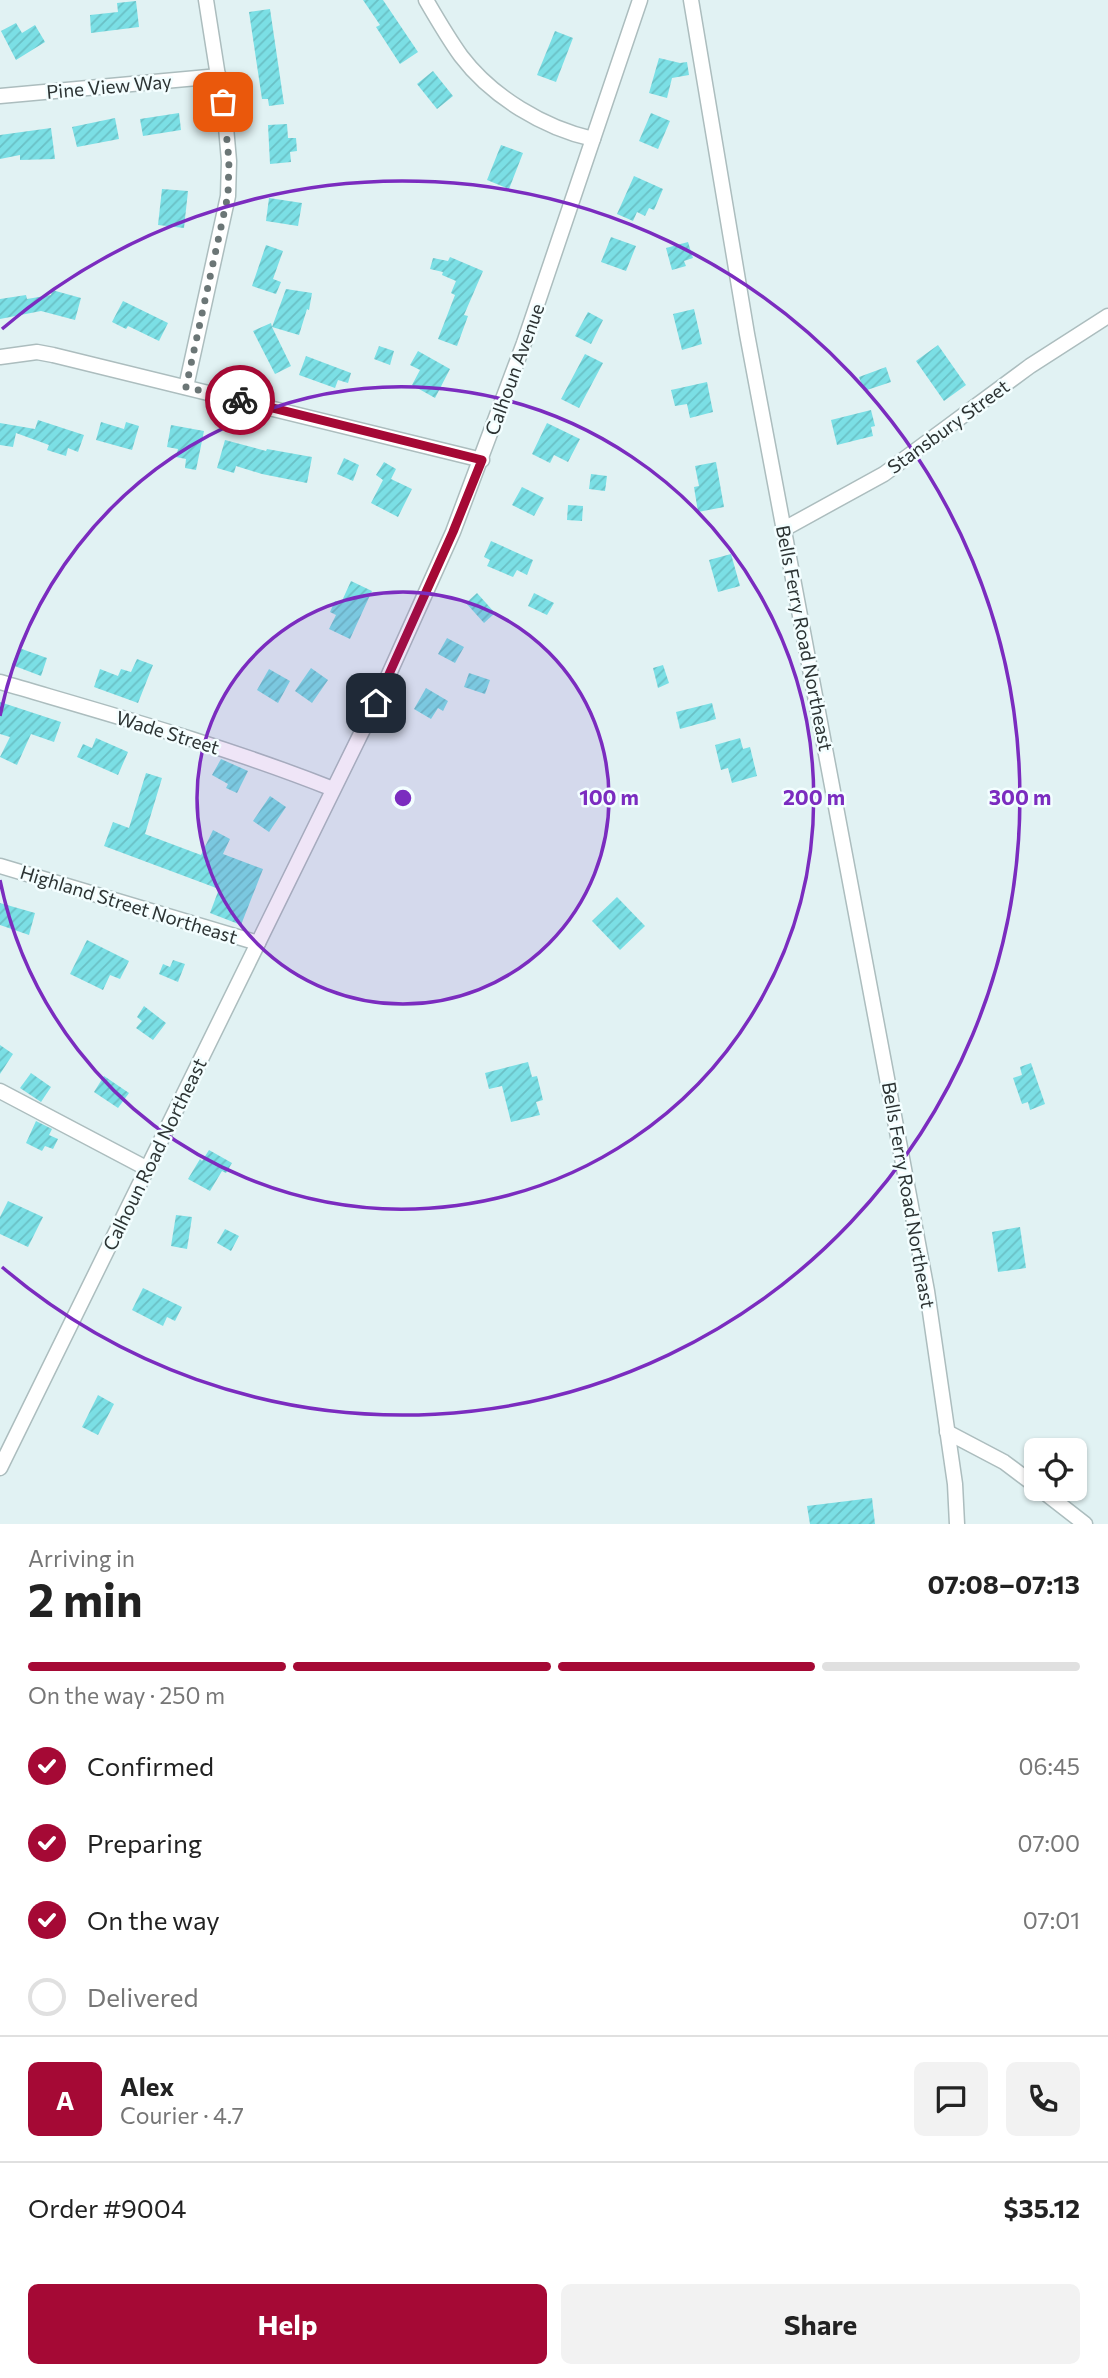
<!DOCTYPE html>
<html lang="en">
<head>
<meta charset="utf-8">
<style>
	:root { --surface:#fff; --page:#f2f2f2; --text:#222; --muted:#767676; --line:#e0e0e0; --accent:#a50935 }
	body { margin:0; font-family:Commissioner,sans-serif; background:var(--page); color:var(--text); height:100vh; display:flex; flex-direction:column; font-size:26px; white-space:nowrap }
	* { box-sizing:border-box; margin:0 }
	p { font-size:23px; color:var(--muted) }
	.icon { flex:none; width:38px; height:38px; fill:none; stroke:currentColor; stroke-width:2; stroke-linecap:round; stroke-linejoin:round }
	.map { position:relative; height:1524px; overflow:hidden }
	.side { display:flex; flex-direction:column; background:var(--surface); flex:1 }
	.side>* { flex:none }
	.buttons { position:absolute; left:1024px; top:1438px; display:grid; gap:14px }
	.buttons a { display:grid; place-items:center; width:63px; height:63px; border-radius:10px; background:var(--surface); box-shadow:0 2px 5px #0004; font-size:35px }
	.pin { position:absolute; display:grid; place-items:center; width:60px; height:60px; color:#fff; margin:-30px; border-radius:14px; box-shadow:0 4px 10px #0006 }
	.courier { position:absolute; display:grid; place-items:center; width:70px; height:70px; margin:-35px; border:5px solid #a50935; border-radius:50%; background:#fff; color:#222; box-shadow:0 2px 9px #0007 }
	.overview em { font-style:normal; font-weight:700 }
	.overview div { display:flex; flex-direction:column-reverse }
	.overview { display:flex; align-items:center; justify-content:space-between; height:119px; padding:0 28px }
	h1 { font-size:46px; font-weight:700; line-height:52px }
	.bar { display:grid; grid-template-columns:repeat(4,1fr); gap:10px 7px; align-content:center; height:84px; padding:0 28px }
	.bar i { height:9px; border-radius:5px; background:var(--line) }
	.bar .on { background:var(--accent) }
	.bar p { grid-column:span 4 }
	.line { display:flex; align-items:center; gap:18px; padding:0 28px; border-top:2px solid var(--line) }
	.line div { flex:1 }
	.round { display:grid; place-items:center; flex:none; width:74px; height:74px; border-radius:10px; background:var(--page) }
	ol { padding:0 28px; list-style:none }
	li { display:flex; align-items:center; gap:21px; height:77px }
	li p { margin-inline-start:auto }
	li .icon { padding:7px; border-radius:50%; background:var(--accent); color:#fff; stroke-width:4 }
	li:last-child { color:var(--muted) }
	li i { width:38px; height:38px; border:4px solid var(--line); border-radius:50% }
	.cta { display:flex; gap:14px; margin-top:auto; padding:14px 28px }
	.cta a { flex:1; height:80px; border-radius:10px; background:var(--accent); color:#fff; font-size:28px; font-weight:700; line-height:80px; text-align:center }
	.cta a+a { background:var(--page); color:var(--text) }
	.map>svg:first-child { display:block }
	.building { fill:url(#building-hatch) }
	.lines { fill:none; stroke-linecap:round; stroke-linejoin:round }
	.minor-casing { stroke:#acbdbe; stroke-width:17 }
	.minor { stroke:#fff; stroke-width:14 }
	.done { stroke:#6b7676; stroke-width:7; stroke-dasharray:0 12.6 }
	.route { stroke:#a50935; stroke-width:9 }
	.ring { fill:none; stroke:#7b2cbf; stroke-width:3.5 }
	.labels { text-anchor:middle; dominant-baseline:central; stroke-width:5; stroke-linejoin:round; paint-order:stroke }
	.street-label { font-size:19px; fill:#2c3333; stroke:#f3feff }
	.centre { fill:#7b2cbf; stroke:#f3feff; stroke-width:3.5 }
	.ring-label { font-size:21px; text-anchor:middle; font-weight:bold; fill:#7b2cbf; stroke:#f3feff; stroke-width:5; stroke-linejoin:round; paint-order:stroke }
</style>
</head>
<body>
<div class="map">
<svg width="1108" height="1524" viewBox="0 0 1108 1524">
	<defs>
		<pattern id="building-hatch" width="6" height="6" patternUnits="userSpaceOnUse" patternTransform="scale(1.75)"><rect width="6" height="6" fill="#7bdfe5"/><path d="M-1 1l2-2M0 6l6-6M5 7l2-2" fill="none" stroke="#6ac0c5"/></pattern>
	</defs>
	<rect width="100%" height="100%" fill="#e1f2f3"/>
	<!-- building -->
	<g class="building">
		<polygon points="363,0 383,0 418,52 400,64 376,27 380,25"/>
		<polygon points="136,1 139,27 91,33 90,15 118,12 117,3"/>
		<polygon points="270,9 284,104 269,106 268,99 262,99 249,12"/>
		<polygon points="16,23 22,33 35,25 45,42 16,60 1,31"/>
		<polygon points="555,31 573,38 556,82 537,75"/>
		<polygon points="659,58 680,63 687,62 689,75 672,78 667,98 649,93"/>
		<polygon points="433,71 453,96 437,109 417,84"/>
		<polygon points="179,113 181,130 143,136 140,119"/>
		<polygon points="651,113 670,121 658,149 639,141"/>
		<polygon points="115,118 119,139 77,147 72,127"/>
		<polygon points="287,124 288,138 296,138 297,151 290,152 291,162 270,164 268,125"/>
		<polygon points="51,128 55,159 20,160 20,155 0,159 0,135"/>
		<polygon points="501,145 523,153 509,189 487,180"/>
		<polygon points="634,176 663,189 654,210 649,208 645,216 637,212 633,221 617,214"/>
		<polygon points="162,189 188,191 184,228 158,225"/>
		<polygon points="269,198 302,203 298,226 266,221"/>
		<polygon points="611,237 636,246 626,271 601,262"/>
		<polygon points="688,242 693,258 684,261 686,266 672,270 666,248"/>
		<polygon points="266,245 283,251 273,279 281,282 276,294 252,286"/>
		<polygon points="450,257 483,271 464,315 468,316 457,346 438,339 455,295 451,293 456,281 442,275 443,272 430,269 433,258 448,261"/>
		<polygon points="286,289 312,293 309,310 307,309 299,335 272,327 291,366 275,374 253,331 271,323 272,327"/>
		<polygon points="52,290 81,298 75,320 41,311 0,319 0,299 26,295 27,299 51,295"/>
		<polygon points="123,301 168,323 159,341 128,326 126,329 112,322"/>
		<polygon points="694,309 702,344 682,350 673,314"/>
		<polygon points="588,312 603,320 591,344 575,336"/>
		<polygon points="938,345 966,385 944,401 916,361"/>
		<polygon points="379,346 394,351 390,365 374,359"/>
		<polygon points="418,351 450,369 435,398 412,385 420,370 410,365"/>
		<polygon points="585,354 603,363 579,408 561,399"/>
		<polygon points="306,356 351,373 348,383 338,380 335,388 299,375"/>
		<polygon points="886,367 891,382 864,391 859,377"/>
		<polygon points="707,382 713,412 690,418 687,404 675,406 671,390"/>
		<polygon points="871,410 875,426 871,427 873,436 837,445 831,420"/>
		<polygon points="38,420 84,435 78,452 68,448 66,456 47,450 49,445 16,433 13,447 0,445 0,423 35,429"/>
		<polygon points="101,422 124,429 126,422 139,426 132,450 96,440"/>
		<polygon points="547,423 580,439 568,462 554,455 550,463 532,454"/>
		<polygon points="171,425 204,431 196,470 185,468 186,459 176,457 178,449 167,447"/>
		<polygon points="225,440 266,451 267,449 312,457 307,483 262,474 236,466 234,473 217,468"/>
		<polygon points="344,458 359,465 353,481 337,474"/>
		<polygon points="384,462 396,469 391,479 412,489 398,517 371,503 383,480 376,475"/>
		<polygon points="716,462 724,507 698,512 694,487 699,486 695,466"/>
		<polygon points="591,474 607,476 605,491 589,489"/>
		<polygon points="522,487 544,498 534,516 512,505"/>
		<polygon points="568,505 583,506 582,521 567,520"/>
		<polygon points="491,541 533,560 527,575 517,570 513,577 487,566 490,560 484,557"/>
		<polygon points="731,554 740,586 718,592 709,560"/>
		<polygon points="351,581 372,591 350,639 329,629 336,615 330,612 335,601 341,603"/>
		<polygon points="477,593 495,613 484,623 466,603"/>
		<polygon points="534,593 554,603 547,615 528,606"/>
		<polygon points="447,638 464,647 455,663 438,654"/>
		<polygon points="19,648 47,658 41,676 12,665"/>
		<polygon points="137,659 153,665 138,703 94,687 100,669 118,676 121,669 131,672"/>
		<polygon points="663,665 669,683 658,688 653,668"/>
		<polygon points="311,668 328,680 312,703 295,691"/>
		<polygon points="269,669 290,681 278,703 257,690"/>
		<polygon points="469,673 490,680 485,694 464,687"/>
		<polygon points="426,688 448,701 443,711 438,708 431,719 414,709"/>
		<polygon points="0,702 61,722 54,742 31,734 17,765 0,757 10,737 0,734"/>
		<polygon points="712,703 716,719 680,729 676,712"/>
		<polygon points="96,738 128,752 118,775 77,757 83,744 92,748"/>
		<polygon points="740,738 743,749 750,747 757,776 732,783 728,768 721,770 715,745"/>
		<polygon points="221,759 248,771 237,793 226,788 228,784 212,775"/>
		<polygon points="146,773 162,778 145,834 201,855 213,830 230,839 223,854 263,869 241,925 210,913 219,889 104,846 113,822 129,828"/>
		<polygon points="270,796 286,807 269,832 253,821"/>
		<polygon points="617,897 645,926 620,950 592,921"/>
		<polygon points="0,903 35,913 29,935 0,925"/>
		<polygon points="87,940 129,961 120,979 110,975 103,990 70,974"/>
		<polygon points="173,960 185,964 178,982 159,974 163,964 170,967"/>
		<polygon points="144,1006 166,1023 153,1040 136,1028 142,1021 137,1017"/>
		<polygon points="0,1045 13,1054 0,1074"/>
		<polygon points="528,1062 532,1077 537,1076 543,1100 536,1102 540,1115 511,1122 502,1086 489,1089 485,1073"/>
		<polygon points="1031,1063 1045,1104 1030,1110 1028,1102 1022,1104 1013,1078 1022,1075 1020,1067"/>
		<polygon points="31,1073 51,1087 41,1102 20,1088"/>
		<polygon points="104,1076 129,1093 118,1108 94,1092"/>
		<polygon points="36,1121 52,1129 49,1135 58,1139 53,1149 45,1146 42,1151 26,1143"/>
		<polygon points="209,1150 232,1163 226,1173 222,1171 210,1191 188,1179 200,1159 202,1161"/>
		<polygon points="8,1201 43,1217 28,1247 0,1234 0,1217"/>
		<polygon points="176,1215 192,1217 187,1249 171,1246"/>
		<polygon points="1020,1227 1026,1268 998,1272 992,1232"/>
		<polygon points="225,1229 239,1236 231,1251 217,1243"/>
		<polygon points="143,1288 182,1307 175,1321 167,1317 163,1326 132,1310"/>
		<polygon points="98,1395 114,1404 98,1435 82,1427"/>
		<polygon points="872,1498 875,1524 810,1524 807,1506"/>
	</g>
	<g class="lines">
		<defs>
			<g id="minor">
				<path d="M426 0C437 19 448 38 461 56 492 97 544 128 593 139"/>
				<polyline points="691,0 747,334 927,1291 955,1484 957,1524"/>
				<polyline points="0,96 219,76"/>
				<polyline points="0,357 37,352 53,355 482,460"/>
				<polyline points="186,387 228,196 229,161 226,127 206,0"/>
				<polyline points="784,529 884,474 1030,366 1108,316"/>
				<path d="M0 682C112 715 225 746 333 789"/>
				<polyline points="0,866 258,943"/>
				<polyline points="0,1091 146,1168"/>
				<polyline points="947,1432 1004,1462 1036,1486"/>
				<polyline points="0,1468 376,703 453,532 524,343 640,0"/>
				<polyline points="1040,1489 1085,1524"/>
			</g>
		</defs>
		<!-- minor casing -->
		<use href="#minor" class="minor-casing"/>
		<!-- minor -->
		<use href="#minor" class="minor"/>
	</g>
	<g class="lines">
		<!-- done -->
		<polyline class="done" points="223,102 229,160 228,195 186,387 240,400"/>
		<!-- route -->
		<polyline class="route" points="240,400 482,460 453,532 376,703"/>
	</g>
	<!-- distance rings -->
	<circle cx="403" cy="798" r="206" fill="#7b2cbf" fill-opacity=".12"/>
	<g class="ring">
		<circle cx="403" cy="798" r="206"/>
		<path d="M0 716A411 411 0 1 1 0 880"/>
		<path d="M2 329A617 617 0 1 1 2 1267"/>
	</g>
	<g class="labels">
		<!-- street labels -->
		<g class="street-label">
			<text transform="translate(109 86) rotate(-5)">Pine View Way</text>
			<text transform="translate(514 369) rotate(-70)">Calhoun Avenue</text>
			<text transform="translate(948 426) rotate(-36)">Stansbury Street</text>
			<text transform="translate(805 638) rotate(79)">Bells Ferry Road Northeast</text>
			<text transform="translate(168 732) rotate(17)">Wade Street</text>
			<text transform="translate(129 904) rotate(17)">Highland Street Northeast</text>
			<text transform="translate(154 1154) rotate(-64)">Calhoun Road Northeast</text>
			<text transform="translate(909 1195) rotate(80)">Bells Ferry Road Northeast</text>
		</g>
	</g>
	<circle cx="403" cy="798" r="10" class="centre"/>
	<g class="ring-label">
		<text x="609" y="805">100 m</text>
		<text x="814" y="805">200 m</text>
		<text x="1020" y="805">300 m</text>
	</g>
</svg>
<div class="buttons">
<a><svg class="icon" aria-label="locate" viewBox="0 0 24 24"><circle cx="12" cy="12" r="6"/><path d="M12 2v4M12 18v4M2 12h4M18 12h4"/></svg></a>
</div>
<div class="pin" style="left:223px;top:102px;background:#ea580c"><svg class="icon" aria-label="bag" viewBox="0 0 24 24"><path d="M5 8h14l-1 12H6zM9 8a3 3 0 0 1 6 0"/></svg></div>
<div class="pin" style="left:376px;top:703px;background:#1f2937"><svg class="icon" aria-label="home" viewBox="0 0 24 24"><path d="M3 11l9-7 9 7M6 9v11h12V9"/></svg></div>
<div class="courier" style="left:240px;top:400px"><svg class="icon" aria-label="bike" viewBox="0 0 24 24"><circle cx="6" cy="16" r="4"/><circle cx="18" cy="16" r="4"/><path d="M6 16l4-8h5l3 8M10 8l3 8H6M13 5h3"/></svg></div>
</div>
<section class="side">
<div class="overview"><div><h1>2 min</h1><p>Arriving in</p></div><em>07:08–07:13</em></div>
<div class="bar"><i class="on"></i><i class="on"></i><i class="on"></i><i></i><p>On the way · 250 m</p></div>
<ol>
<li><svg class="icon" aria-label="check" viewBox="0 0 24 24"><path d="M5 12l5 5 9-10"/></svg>Confirmed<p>06:45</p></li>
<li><svg class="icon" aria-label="check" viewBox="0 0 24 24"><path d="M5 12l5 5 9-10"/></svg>Preparing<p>07:00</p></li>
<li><svg class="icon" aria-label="check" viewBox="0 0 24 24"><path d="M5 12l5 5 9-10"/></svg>On the way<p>07:01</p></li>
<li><i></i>Delivered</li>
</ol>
<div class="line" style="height:126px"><b class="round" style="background:var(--accent);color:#fff">A</b><div><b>Alex</b><p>Courier · 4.7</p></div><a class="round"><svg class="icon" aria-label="chat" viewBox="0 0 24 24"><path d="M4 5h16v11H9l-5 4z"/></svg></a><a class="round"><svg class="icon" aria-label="phone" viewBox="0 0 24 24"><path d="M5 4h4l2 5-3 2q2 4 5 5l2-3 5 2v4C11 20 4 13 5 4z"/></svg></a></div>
<div class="line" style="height:91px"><div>Order #9004</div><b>$35.12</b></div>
<div class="cta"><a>Help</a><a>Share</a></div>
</section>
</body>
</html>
